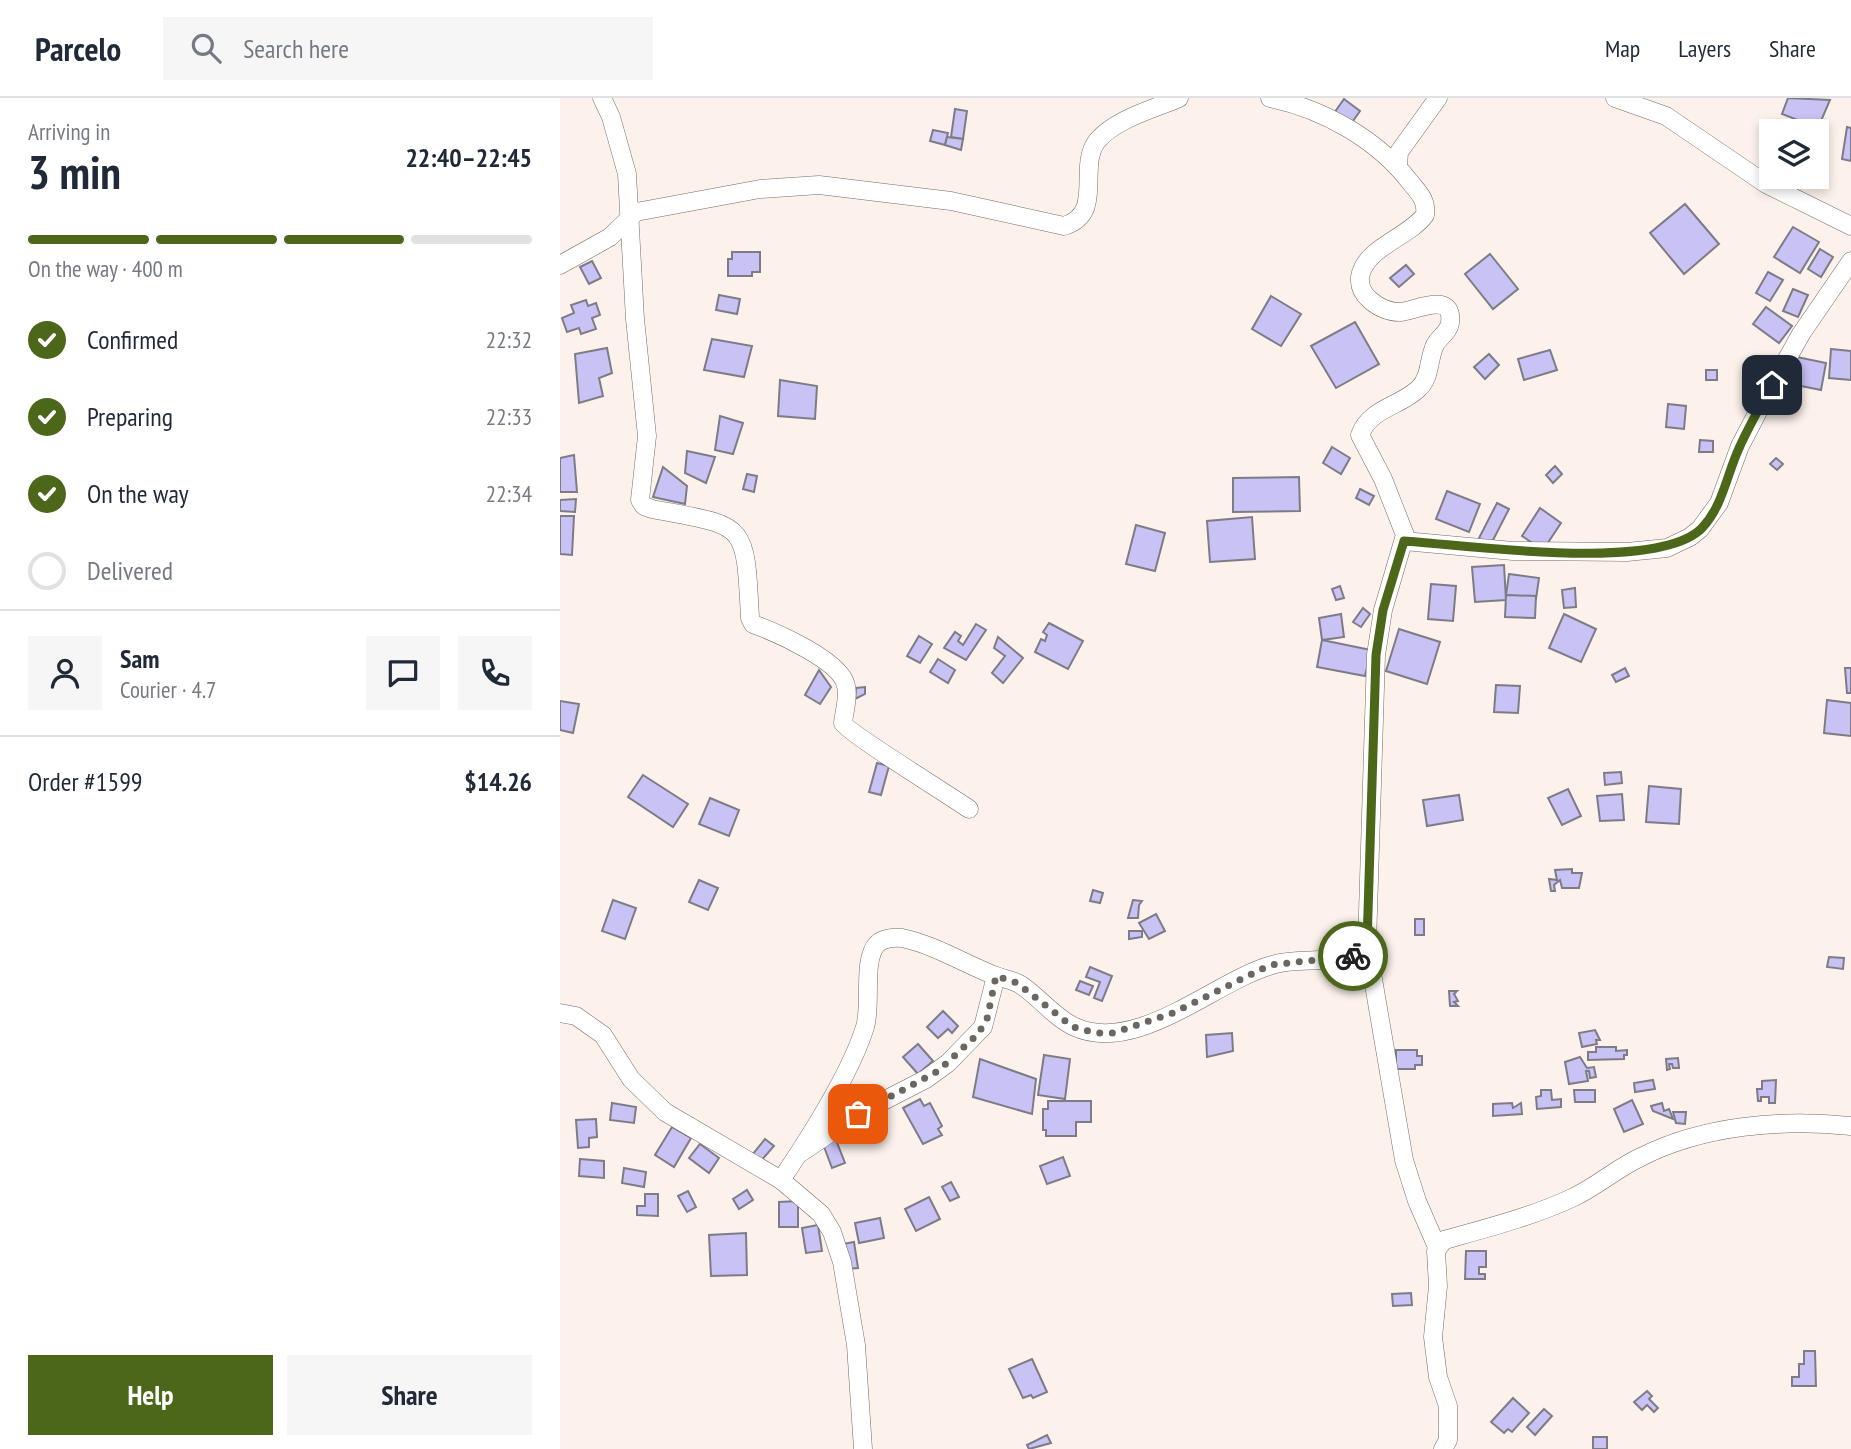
<!DOCTYPE html>
<html lang="en">
<head>
<meta charset="utf-8">
<style>
	:root { --surface:#fff; --page:#f6f6f7; --text:#1f2937; --muted:#747a83; --line:#e0e1e3; --accent:#4c671a }
	body { margin:0; font-family:"PT Sans Narrow",sans-serif; background:var(--page); color:var(--text); height:100vh; display:flex; flex-direction:column; font-size:26px; white-space:nowrap }
	* { box-sizing:border-box; margin:0 }
	p { font-size:23px; color:var(--muted) }
	.icon { flex:none; width:38px; height:38px; fill:none; stroke:currentColor; stroke-width:2; stroke-linecap:round; stroke-linejoin:round }
	.map { position:relative; flex:1; overflow:hidden }
	.panel { display:flex; flex-direction:column; background:var(--surface); width:560px }
	.panel>* { flex:none }
	.controls { position:absolute; left:1199px; top:21px; display:grid; gap:14px }
	.controls a { display:grid; place-items:center; width:70px; height:70px; border-radius:0px; background:var(--surface); box-shadow:0 4px 10px #0003; font-size:35px }
	.pin { position:absolute; display:grid; place-items:center; width:60px; height:60px; color:#fff; margin:-30px; border-radius:14px; box-shadow:0 4px 10px #0006 }
	.courier { position:absolute; display:grid; place-items:center; width:70px; height:70px; margin:-35px; border:5px solid #4c671a; border-radius:50%; background:#fff; color:#222; box-shadow:0 2px 9px #0007 }
	.overview em { font-style:normal; font-weight:600 }
	.overview div { display:flex; flex-direction:column-reverse }
	.overview { display:flex; align-items:center; justify-content:space-between; height:119px; padding:0 28px }
	h1 { font-size:46px; font-weight:600; line-height:52px }
	.bar { display:grid; grid-template-columns:repeat(4,1fr); gap:10px 7px; align-content:center; height:84px; padding:0 28px }
	.bar i { height:9px; border-radius:5px; background:var(--line) }
	.bar .current { background:var(--accent) }
	.bar p { grid-column:span 4 }
	.line { display:flex; align-items:center; gap:18px; padding:0 28px; border-top:2px solid var(--line) }
	.line div { flex:1 }
	.round { display:grid; place-items:center; flex:none; width:74px; height:74px; border-radius:0px; background:var(--page) }
	ol { padding:0 28px; list-style:none }
	li { display:flex; align-items:center; gap:21px; height:77px }
	li p { margin-inline-start:auto }
	li .icon { padding:7px; border-radius:50%; background:var(--accent); color:#fff; stroke-width:4 }
	li:last-child { color:var(--muted) }
	li i { width:38px; height:38px; border:4px solid var(--line); border-radius:50% }
	.cta { display:flex; gap:14px; margin-top:auto; padding:14px 28px }
	.cta a { flex:1; height:80px; border-radius:0px; background:var(--accent); color:#fff; font-size:28px; font-weight:600; line-height:80px; text-align:center }
	.cta a+a { background:var(--page); color:var(--text) }
	header { display:flex; align-items:center; gap:42px; box-sizing:border-box; height:98px; padding:0 35px; background:var(--surface); border-bottom:2px solid var(--line) }
	header strong { font-size:33px }
	nav { display:flex; gap:38px; margin-inline-start:auto; font-size:24px }
	.search { width:490px; height:63px; background:var(--page); display:flex; align-items:center; gap:18px; box-sizing:border-box; padding:0 24px; border-radius:0px; color:var(--muted); font-size:26px }
	main { display:flex; flex:1; min-height:0 }
	.map>svg:first-child { display:block }
	.building { fill:#c8c2f5; stroke:#7d7c86; stroke-width:2 }
	.lines { fill:none; stroke-linecap:round; stroke-linejoin:round }
	.minor-casing { stroke:#746b64; stroke-width:19 }
	.minor { stroke:#fff; stroke-width:18 }
	.done { stroke:#6c6661; stroke-width:7; stroke-dasharray:0 12.6 }
	.route { stroke:#4c671a; stroke-width:9 }
</style>
</head>
<body>
<header>
<strong>Parcelo</strong>
<div class="search"><svg class="icon" aria-label="search" viewBox="0 0 24 24"><circle cx="10" cy="10" r="6"/><path d="M15 15l6 6"/></svg>Search here</div>
<nav><a>Map</a><a>Layers</a><a>Share</a></nav>
</header>
<main>
<section class="panel">
<div class="overview"><div><h1>3 min</h1><p>Arriving in</p></div><em>22:40–22:45</em></div>
<div class="bar"><i class="current"></i><i class="current"></i><i class="current"></i><i></i><p>On the way · 400 m</p></div>
<ol>
<li><svg class="icon" aria-label="check" viewBox="0 0 24 24"><path d="M5 12l5 5 9-10"/></svg>Confirmed<p>22:32</p></li>
<li><svg class="icon" aria-label="check" viewBox="0 0 24 24"><path d="M5 12l5 5 9-10"/></svg>Preparing<p>22:33</p></li>
<li><svg class="icon" aria-label="check" viewBox="0 0 24 24"><path d="M5 12l5 5 9-10"/></svg>On the way<p>22:34</p></li>
<li><i></i>Delivered</li>
</ol>
<div class="line" style="height:126px"><a class="round"><svg class="icon" aria-label="person" viewBox="0 0 24 24"><circle cx="12" cy="8" r="4"/><path d="M4 21q1-7 8-7t8 7"/></svg></a><div><b>Sam</b><p>Courier · 4.7</p></div><a class="round"><svg class="icon" aria-label="chat" viewBox="0 0 24 24"><path d="M4 5h16v11H9l-5 4z"/></svg></a><a class="round"><svg class="icon" aria-label="phone" viewBox="0 0 24 24"><path d="M5 4h4l2 5-3 2q2 4 5 5l2-3 5 2v4C11 20 4 13 5 4z"/></svg></a></div>
<div class="line" style="height:91px"><div>Order #1599</div><b>$14.26</b></div>
<div class="cta"><a>Help</a><a>Share</a></div>
</section>
<div class="map">
<svg width="1291" height="1351" viewBox="0 0 1291 1351">
	<rect width="100%" height="100%" fill="#fcf2eb"/>
	<!-- building -->
	<g class="building">
		<polygon points="1228,0 1270,2 1258,30 1222,16"/>
		<polygon points="784,1 800,13 788,30 772,18"/>
		<polygon points="395,11 407,13 403,41 391,39"/>
		<polygon points="1287,29 1291,30 1291,63 1282,61"/>
		<polygon points="373,32 388,35 385,47 370,43"/>
		<polygon points="387,39 403,41 401,52 385,47"/>
		<polygon points="1125,106 1159,146 1124,176 1090,135"/>
		<polygon points="1233,129 1259,144 1240,175 1214,159"/>
		<polygon points="1260,151 1273,159 1261,179 1248,171"/>
		<polygon points="172,154 200,154 200,174 192,174 192,178 168,178 168,161 172,161"/>
		<polygon points="930,156 958,191 933,211 905,176"/>
		<polygon points="32,163 41,180 29,186 20,169"/>
		<polygon points="846,167 854,176 839,189 830,180"/>
		<polygon points="1208,174 1223,182 1210,203 1196,195"/>
		<polygon points="1233,191 1248,197 1238,219 1223,213"/>
		<polygon points="159,197 180,201 177,216 156,212"/>
		<polygon points="711,198 741,216 721,248 692,231"/>
		<polygon points="26,202 28,208 36,205 40,217 32,220 36,231 21,236 19,230 7,234 2,220 14,215 11,207"/>
		<polygon points="1206,209 1232,228 1219,245 1193,226"/>
		<polygon points="795,224 819,266 776,290 751,248"/>
		<polygon points="152,241 192,248 184,279 144,272"/>
		<polygon points="47,250 52,275 39,280 43,298 19,305 15,256"/>
		<polygon points="1271,251 1291,253 1291,282 1269,280"/>
		<polygon points="990,252 997,272 964,282 958,261"/>
		<polygon points="929,256 939,267 925,281 914,269"/>
		<polygon points="1237,259 1266,265 1261,292 1231,286"/>
		<rect x="1146" y="272" width="11" height="10"/>
		<polygon points="220,282 257,288 255,321 218,318"/>
		<polygon points="1108,306 1126,308 1124,331 1106,329"/>
		<polygon points="160,318 183,325 173,356 155,352"/>
		<polygon points="1140,342 1153,343 1153,354 1139,354"/>
		<polygon points="772,349 790,360 781,376 763,365"/>
		<polygon points="127,353 155,359 146,385 125,375"/>
		<polygon points="14,357 17,394 0,394 0,360"/>
		<polygon points="1216,360 1223,366 1217,372 1210,366"/>
		<polygon points="995,368 1002,376 993,385 986,377"/>
		<polygon points="103,369 127,388 125,406 93,399"/>
		<polygon points="187,376 197,378 194,394 183,391"/>
		<polygon points="739,379 740,413 673,414 673,380"/>
		<polygon points="800,391 814,398 809,407 796,400"/>
		<polygon points="887,393 920,406 909,434 876,421"/>
		<polygon points="16,401 15,414 0,413 0,402"/>
		<polygon points="937,405 949,411 930,448 918,442"/>
		<polygon points="980,410 1001,425 983,452 962,438"/>
		<polygon points="0,418 14,418 12,457 0,456"/>
		<polygon points="692,419 695,461 650,464 647,423"/>
		<polygon points="576,427 605,435 595,473 566,466"/>
		<polygon points="944,467 946,502 915,504 912,469"/>
		<polygon points="949,476 979,480 976,501 946,497"/>
		<polygon points="871,486 896,488 893,523 868,521"/>
		<polygon points="780,488 784,500 776,502 772,491"/>
		<polygon points="1015,490 1016,509 1004,510 1002,492"/>
		<polygon points="946,497 976,498 975,520 945,519"/>
		<polygon points="803,510 810,516 801,529 793,524"/>
		<polygon points="781,516 784,539 762,542 759,520"/>
		<polygon points="1004,516 1036,531 1021,564 989,550"/>
		<polygon points="489,525 523,543 508,571 475,554 481,541 485,543 487,537 483,534"/>
		<polygon points="416,526 426,532 406,562 384,550 395,534 401,538 398,543 403,547"/>
		<polygon points="839,531 880,544 867,586 826,573"/>
		<polygon points="359,538 372,546 360,565 347,558"/>
		<polygon points="438,539 463,560 443,585 432,575 445,558 434,550"/>
		<polygon points="762,542 811,552 805,578 757,569"/>
		<polygon points="378,561 395,572 388,585 370,574"/>
		<polygon points="1065,570 1069,578 1056,584 1052,577"/>
		<polygon points="1285,570 1291,570 1291,595 1287,595"/>
		<polygon points="259,572 271,589 260,606 245,597"/>
		<polygon points="936,587 960,588 958,615 934,614"/>
		<polygon points="305,589 305,596 295,601 296,590"/>
		<polygon points="1267,602 1291,605 1291,638 1264,635"/>
		<polygon points="0,603 19,606 13,635 0,632"/>
		<polygon points="317,665 329,668 321,697 309,694"/>
		<polygon points="1061,674 1062,685 1045,687 1044,675"/>
		<polygon points="83,677 128,706 113,729 68,699"/>
		<polygon points="1089,688 1121,691 1119,726 1086,724"/>
		<polygon points="1008,691 1021,718 1002,727 988,700"/>
		<polygon points="1062,696 1064,722 1040,723 1037,698"/>
		<polygon points="899,697 903,722 867,728 863,702"/>
		<polygon points="150,700 179,712 169,738 139,726"/>
		<polygon points="1012,771 1012,775 1022,775 1019,790 1002,790 1000,782 994,787 995,793 991,793 989,781 997,782 995,772"/>
		<polygon points="139,782 158,790 148,812 129,804"/>
		<polygon points="533,792 543,795 540,805 530,803"/>
		<polygon points="53,802 76,810 65,841 42,833"/>
		<polygon points="573,802 582,803 579,807 578,820 568,820"/>
		<polygon points="596,816 605,833 589,841 579,825"/>
		<rect x="855" y="821" width="9" height="16"/>
		<polygon points="569,833 582,833 582,839 569,841"/>
		<polygon points="1269,859 1284,860 1283,871 1267,869"/>
		<polygon points="530,869 552,878 542,903 534,900 540,884 526,879"/>
		<polygon points="520,883 533,888 529,897 516,892"/>
		<polygon points="889,893 897,893 894,896 898,903 894,904 898,908 890,908"/>
		<polygon points="383,913 398,928 392,935 388,931 378,940 367,929"/>
		<polygon points="1035,932 1040,942 1036,942 1037,946 1022,949 1019,935"/>
		<polygon points="672,935 673,953 647,959 646,937"/>
		<polygon points="358,946 373,963 358,976 343,959"/>
		<polygon points="1036,949 1056,949 1056,953 1067,952 1067,957 1064,957 1064,961 1028,962 1028,954 1036,954"/>
		<polygon points="836,952 857,952 857,958 862,958 862,967 855,967 855,971 836,971"/>
		<polygon points="484,957 510,961 505,1001 478,997"/>
		<polygon points="1020,959 1027,970 1034,969 1036,979 1030,980 1029,973 1026,973 1028,983 1009,986 1005,964"/>
		<polygon points="1118,960 1119,970 1113,970 1112,966 1109,966 1110,971 1107,972 1106,961"/>
		<polygon points="420,961 476,981 472,1016 413,999"/>
		<polygon points="1093,982 1095,991 1075,994 1074,985"/>
		<polygon points="1216,982 1215,1005 1209,1005 1209,999 1201,999 1201,1003 1198,1003 1197,991 1202,991 1202,983"/>
		<polygon points="981,992 991,992 992,1002 1001,1001 1001,1009 977,1011 976,999 981,998"/>
		<polygon points="1014,992 1035,992 1035,1004 1015,1004"/>
		<polygon points="360,1001 364,1008 370,1005 382,1028 378,1031 382,1037 363,1046 343,1010"/>
		<polygon points="1072,1002 1083,1026 1064,1034 1054,1011"/>
		<polygon points="488,1003 531,1003 531,1024 516,1024 516,1038 486,1038 486,1032 483,1032 483,1011 488,1011"/>
		<polygon points="52,1005 76,1009 74,1025 50,1022"/>
		<polygon points="952,1005 953,1010 961,1005 962,1016 933,1018 933,1006"/>
		<polygon points="1102,1005 1104,1013 1109,1011 1113,1021 1093,1013 1091,1008"/>
		<polygon points="1113,1014 1126,1014 1125,1026 1116,1025"/>
		<polygon points="36,1021 37,1039 29,1040 29,1049 18,1050 16,1022"/>
		<polygon points="112,1029 131,1040 114,1069 95,1057"/>
		<polygon points="205,1041 214,1048 201,1063 193,1056"/>
		<polygon points="276,1042 285,1065 272,1070 263,1046"/>
		<polygon points="140,1046 159,1060 149,1075 129,1060"/>
		<polygon points="503,1059 510,1078 487,1086 480,1068"/>
		<polygon points="20,1061 44,1063 44,1080 19,1078"/>
		<polygon points="64,1070 86,1074 84,1089 62,1085"/>
		<polygon points="391,1084 399,1099 390,1103 382,1089"/>
		<polygon points="187,1092 193,1102 179,1111 173,1101"/>
		<polygon points="128,1093 136,1109 127,1114 118,1098"/>
		<polygon points="85,1096 98,1096 98,1118 77,1117 77,1108 85,1108"/>
		<polygon points="369,1099 380,1121 356,1133 345,1111"/>
		<polygon points="238,1103 238,1129 219,1129 219,1104"/>
		<polygon points="320,1120 324,1140 299,1145 295,1125"/>
		<polygon points="258,1127 262,1153 246,1155 242,1130"/>
		<polygon points="186,1135 187,1177 151,1178 149,1137"/>
		<polygon points="294,1144 298,1170 287,1171 283,1146"/>
		<polygon points="906,1153 926,1153 926,1169 919,1169 919,1176 925,1176 925,1181 905,1181"/>
		<polygon points="851,1195 852,1207 833,1208 832,1196"/>
		<polygon points="1244,1253 1255,1253 1256,1288 1232,1288 1232,1279 1239,1279 1239,1266 1244,1266"/>
		<polygon points="472,1261 487,1294 473,1300 471,1297 463,1300 449,1271"/>
		<polygon points="1087,1293 1092,1298 1089,1301 1098,1310 1094,1314 1087,1307 1082,1312 1074,1304"/>
		<polygon points="953,1300 969,1315 952,1334 948,1331 944,1335 931,1324"/>
		<polygon points="984,1311 992,1318 975,1337 967,1329"/>
		<polygon points="487,1337 491,1345 469,1351 467,1347"/>
		<rect x="1033" y="1339" width="14" height="12"/>
	</g>
	<g class="lines">
		<defs>
			<g id="minor">
				<path d="M42 0 51 19 67 76 75 221 87 338 80 402 84 408 92 411C187 429 185 422 190 520L193 526C215 534 282 563 286 588 289 599 284 614 283 625 287 634 392 699 409 711"/>
				<polyline points="1055,0 1106,18 1206,86 1291,128"/>
				<polyline points="838,68 839,54 878,0"/>
				<path d="M0 167 50 139 76 114 200 91 259 87 391 103 504 128C545 116 517 69 537 43 555 21 594 11 619 0"/>
				<polyline points="844,443 953,453 1067,454 1107,450 1130,439 1140,431 1159,405 1180,348 1203,304 1241,236 1291,163"/>
				<polyline points="807,846 844,1062 857,1103 877,1149"/>
				<polyline points="0,915 16,918 43,937 71,981 105,1014 221,1082 261,1116 272,1134 282,1164 296,1247 303,1351"/>
				<polyline points="242,1054 298,1016 366,981 388,965 423,929 436,878"/>
				<path d="M221 1082C248 1042 291 974 305 929 312 907 302 862 317 846 323 840 335 839 342 840 375 847 405 866 436 878 444 881 453 882 461 887 479 899 495 920 515 929 577 957 655 883 712 867 744 857 782 871 807 846L816 557 823 512 845 437 823 381 800 337C810 310 839 309 858 291 871 280 868 261 875 247 879 239 889 234 890 225 894 192 855 213 840 214 829 214 818 209 810 202 803 196 799 189 800 179 805 149 848 140 865 117 867 102 859 95 850 84 817 41 763 11 710 0"/>
				<path d="M883 1351 888 1342V1308L878 1279 873 1239 878 1188 876 1153 884 1142C927 1130 971 1119 1012 1100 1036 1089 1057 1070 1081 1059 1144 1027 1222 1021 1291 1028"/>
			</g>
		</defs>
		<!-- minor casing -->
		<use href="#minor" class="minor-casing"/>
		<!-- minor -->
		<use href="#minor" class="minor"/>
	</g>
	<g class="lines">
		<!-- done -->
		<polyline class="done" points="298,1016 378,973 418,936 427,921 436,878 457,885 513,929 536,935 553,935 613,915 710,867 793,858"/>
		<!-- route -->
		<path class="route" d="M793 858 807 846 816 557 823 512 844 443C907 447 1098 475 1142 430 1163 408 1167 375 1180 348 1189 328 1201 307 1212 287"/>
	</g>
</svg>
<div class="controls">
<a><svg class="icon" aria-label="layers" viewBox="0 0 24 24"><path d="M12 4l9 5-9 5-9-5zM3 14l9 5 9-5"/></svg></a>
</div>
<div class="pin" style="left:298px;top:1016px;background:#ea580c"><svg class="icon" aria-label="bag" viewBox="0 0 24 24"><path d="M5 8h14l-1 12H6zM9 8a3 3 0 0 1 6 0"/></svg></div>
<div class="pin" style="left:1212px;top:287px;background:#1f2937"><svg class="icon" aria-label="home" viewBox="0 0 24 24"><path d="M3 11l9-7 9 7M6 9v11h12V9"/></svg></div>
<div class="courier" style="left:793px;top:858px"><svg class="icon" aria-label="bike" viewBox="0 0 24 24"><circle cx="6" cy="16" r="4"/><circle cx="18" cy="16" r="4"/><path d="M6 16l4-8h5l3 8M10 8l3 8H6M13 5h3"/></svg></div>
</div>
</main>
</body>
</html>
